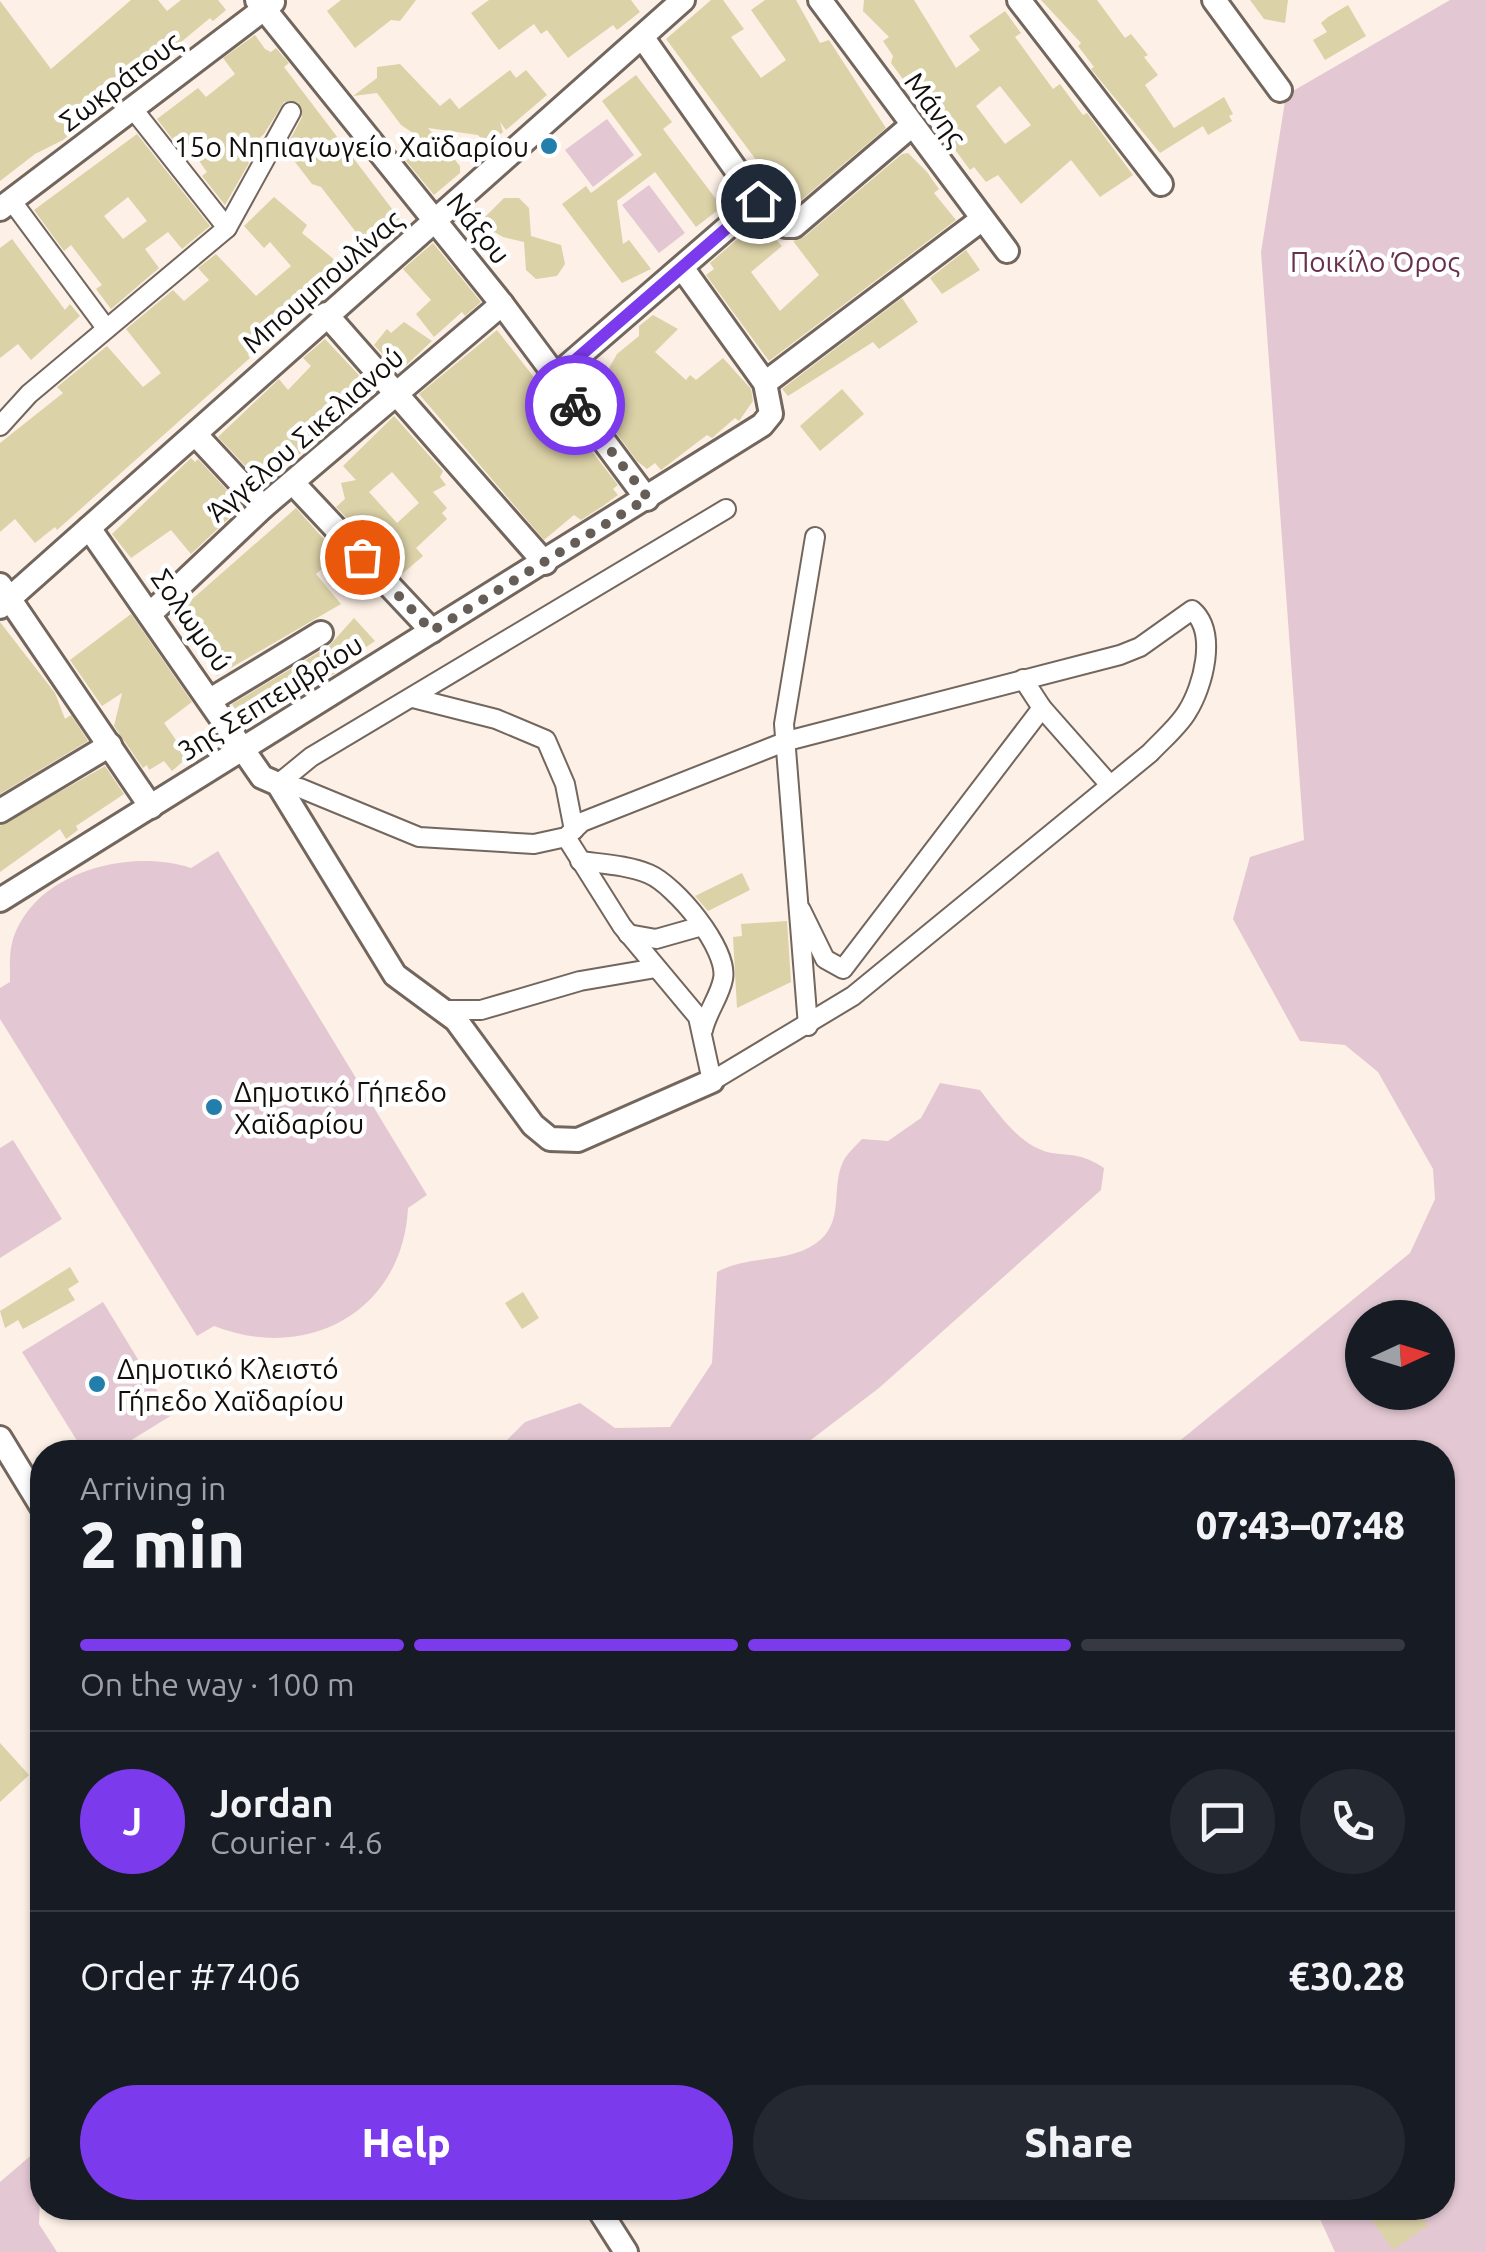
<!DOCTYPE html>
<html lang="en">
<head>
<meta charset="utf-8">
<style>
	:root { --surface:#171b24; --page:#242831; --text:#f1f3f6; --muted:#9ea1a6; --line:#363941; --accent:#7c3aed }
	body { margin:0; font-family:Ubuntu,sans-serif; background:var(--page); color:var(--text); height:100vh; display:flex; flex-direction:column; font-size:38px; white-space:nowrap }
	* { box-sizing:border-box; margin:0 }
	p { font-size:32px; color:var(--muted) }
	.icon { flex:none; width:55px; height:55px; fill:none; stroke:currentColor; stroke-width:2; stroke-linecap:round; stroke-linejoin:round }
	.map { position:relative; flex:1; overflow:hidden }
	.details { position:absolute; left:30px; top:1440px; width:1425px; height:780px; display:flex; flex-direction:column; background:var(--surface); border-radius:40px; box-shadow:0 2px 8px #0004 }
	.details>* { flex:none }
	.needle { width:65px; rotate:86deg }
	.fabs { position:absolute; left:1345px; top:1300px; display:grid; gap:20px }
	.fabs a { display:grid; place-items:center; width:110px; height:110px; border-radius:50%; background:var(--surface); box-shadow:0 2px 8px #0004; font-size:50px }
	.pin { position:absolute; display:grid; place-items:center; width:85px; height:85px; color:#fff; margin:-42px; border:5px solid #fff; border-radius:50%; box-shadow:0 2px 10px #0007 }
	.courier { position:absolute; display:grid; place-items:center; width:100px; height:100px; margin:-50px; border:8px solid #7c3aed; border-radius:50%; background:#fff; color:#222; box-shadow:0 2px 12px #0007 }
	.summary em { font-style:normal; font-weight:800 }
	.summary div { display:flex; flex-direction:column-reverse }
	.summary { display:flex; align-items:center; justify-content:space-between; height:170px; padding:0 50px }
	h1 { font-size:65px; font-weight:800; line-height:75px }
	.bar { display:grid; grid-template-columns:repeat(4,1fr); gap:15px 10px; align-content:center; height:120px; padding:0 50px }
	.bar i { height:12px; border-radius:8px; background:var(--line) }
	.bar .current { background:var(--accent) }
	.bar p { grid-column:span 4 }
	.line { display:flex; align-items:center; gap:25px; padding:0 50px; border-top:2px solid var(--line) }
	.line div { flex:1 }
	.round { display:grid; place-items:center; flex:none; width:105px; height:105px; border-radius:52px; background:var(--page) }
	.action { display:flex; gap:20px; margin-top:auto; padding:20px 50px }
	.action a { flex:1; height:115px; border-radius:60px; background:var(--accent); color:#fff; font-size:40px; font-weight:800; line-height:115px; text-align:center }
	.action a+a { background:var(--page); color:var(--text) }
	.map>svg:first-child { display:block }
	.green { fill:#e3c8d3; fill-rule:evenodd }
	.building { fill:#dcd2a8; fill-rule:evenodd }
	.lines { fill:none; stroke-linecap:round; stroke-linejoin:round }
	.pedestrian-casing { stroke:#72665d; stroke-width:22 }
	.minor-casing { stroke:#72665d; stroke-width:28 }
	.pedestrian { stroke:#fff; stroke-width:18 }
	.minor { stroke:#fff; stroke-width:22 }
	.done { stroke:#645d58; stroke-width:10; stroke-dasharray:0 18 }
	.route { stroke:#7c3aed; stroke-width:12 }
	.poi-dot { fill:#227fac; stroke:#fff; stroke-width:4 }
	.labels { text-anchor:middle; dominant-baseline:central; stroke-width:9; stroke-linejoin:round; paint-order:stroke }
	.street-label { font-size:28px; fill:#120e0b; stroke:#fff }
	.poi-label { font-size:28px; fill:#120e0b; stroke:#fff; text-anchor:start }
	.park-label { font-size:28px; fill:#67304b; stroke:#fff }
</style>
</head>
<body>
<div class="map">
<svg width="1486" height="2252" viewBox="0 0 1486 2252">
	<rect width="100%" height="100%" fill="#fdf0e6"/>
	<!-- green -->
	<g class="green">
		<path d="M1450 0H1486V2252H1335L1315 2208H1442V1452H1166L1410 1253 1435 1199 1433 1169 1378 1072 1345 1045 1300 1041 1233 919 1250 857 1304 840 1261 252 1286 95ZM1362 1318H1438V1392H1362Z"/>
		<polygon points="607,119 634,155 593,187 565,150"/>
		<polygon points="649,185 685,233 659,253 622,205"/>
		<path d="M218 851 427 1195 408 1208C403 1311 308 1363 214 1326L197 1336 0 1019V988L10 982C10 970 9 955 12 943 32 871 131 848 191 868Z"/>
		<path d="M940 1083 980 1090C998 1113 1021 1148 1052 1153 1075 1156 1083 1154 1104 1168L1101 1190 879 1388 795 1452H495L525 1422 580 1403 615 1428 670 1427 712 1363 717 1272C748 1255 787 1263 815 1244 845 1224 831 1191 842 1164 845 1155 856 1146 862 1139L888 1141 921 1118Z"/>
		<polygon points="13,1140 62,1219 0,1258 0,1148"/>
		<polygon points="103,1302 172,1415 112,1452 84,1452 22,1352"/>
		<polygon points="42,2146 39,2224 57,2252 0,2252 0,2182"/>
	</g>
	<!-- building -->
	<g class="building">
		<polygon points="131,0 158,0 167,11 181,0 218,0 226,10 213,21 210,18 63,140 35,154 0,181 0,1 51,69"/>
		<polygon points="341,0 416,0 400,21 391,20 355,48 327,11"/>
		<polygon points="489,0 631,0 640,12 617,30 613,25 568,58 547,30 541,34 534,24 499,50 471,13"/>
		<polygon points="711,0 723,0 744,29 731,37 761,78 786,60 751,10 765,0 796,0 820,43 829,40 886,128 792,208 666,39"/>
		<path d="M864 0H914L956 68 980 50 969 36 1005 11 1021 33 1015 37 1053 89 1060 84 1083 115 1087 113 1133 175 1100 197 1071 160 1021 204 998 175 986 182 974 167 970 170 891 63 893 56 883 41 889 37 863 11ZM1000 86 1031 125 1005 144 976 106Z"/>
		<polygon points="1041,0 1097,0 1125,38 1131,34 1148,55 1144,57 1158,75 1145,85 1174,128 1224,97 1233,114 1229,116 1232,121 1208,135 1203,126 1160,153 1091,69 1094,67 1078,46 1081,43"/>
		<polygon points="1250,0 1288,0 1285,23 1264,19"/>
		<polygon points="1348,5 1366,36 1325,60 1313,40 1327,32 1321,23 1328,17"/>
		<polygon points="255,35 265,49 271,52 276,48 289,63 284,67 402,222 369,249 321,187 312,184 285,149 302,117 298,102 284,102 264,134 242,154 249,163 225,205 202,176 207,172 187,144 180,149 157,119 198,88 206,97 235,74 223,58"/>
		<polygon points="400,64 440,106 450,98 459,109 510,70 516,78 526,70 547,95 506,130 500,122 503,132 487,146 478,135 428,128 460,166 460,173 434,195 406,161 425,141 401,125 377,93 353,96 377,78 377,67"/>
		<polygon points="636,75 672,122 663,129 722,207 696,227 655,172 617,201 623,244 629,240 651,269 622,283 562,204 586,186 591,193 642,155 602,101"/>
		<path d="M137 134 210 226 182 249 168 232 145 249 159 268 111 309 96 289 102 285 71 245 64 251 34 210ZM128 197 147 221 123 239 104 216Z"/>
		<polygon points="908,153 927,172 939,189 934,193 956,220 769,361 706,275 714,269 710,263 758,221 782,246 751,272 780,311 819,275 793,241 804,237 902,154"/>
		<polygon points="274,197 307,225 302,233 347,270 307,307 302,305 278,325 248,355 250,358 57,530 55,527 35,543 15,519 0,532 0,443 63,393 57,387 107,346 143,387 161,373 126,329 173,290 184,301 209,280 198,268 216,254 256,296 291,266 270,242 264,248 244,226"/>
		<polygon points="504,198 519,198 529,208 531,236 561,245 565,264 557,276 536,279 526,270 524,242 503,237 484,226 487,229 475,239 459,219 471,208 481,221"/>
		<polygon points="12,239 65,310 70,304 80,316 31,360 18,344 0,358 0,248"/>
		<polygon points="433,243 481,302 465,316 462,312 434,337 416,314 431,300 403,269"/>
		<polygon points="966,250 980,270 942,294 930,278"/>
		<polygon points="902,298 918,322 879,349 873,342 788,396 782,389"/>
		<polygon points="653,315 678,329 655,352 686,380 690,375 696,380 723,358 751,389 753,401 739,421 735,418 712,438 707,435 661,470 655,463 647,469 637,461 609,423 615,418 593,402 577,380 597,360 608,370 617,354 639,336 639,326"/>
		<polygon points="404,322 432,341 399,372 374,345 387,329 391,333"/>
		<polygon points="497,330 618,485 613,489 618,495 603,506 581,520 574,515 544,540 419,394"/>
		<polygon points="325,339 372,389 264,486 218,437 279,379 288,390 311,366 303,358"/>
		<polygon points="842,389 864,414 820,451 800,426"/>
		<path d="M394 416 443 471 440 477 446 485 433 492 447 508 442 513 447 519 416 548 423 556 402 574 336 507 345 499 341 483 356 480 343 466ZM392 472 419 503 397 523 369 492Z"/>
		<polygon points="191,458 195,462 198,459 242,506 191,554 171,530 131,558 112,534"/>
		<polygon points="296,508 338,555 316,574 341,604 217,676 197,638 191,642 173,616"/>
		<polygon points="131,614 192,702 164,723 188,757 172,771 164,761 149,770 147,765 143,768 114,726 122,693 102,706 70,660"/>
		<polygon points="354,618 375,641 349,659 352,663 246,727 232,704 329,646"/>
		<polygon points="0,622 55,693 65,719 71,715 88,741 0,794"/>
		<polygon points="105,766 124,794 76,826 78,830 66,839 60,829 0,872 0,826"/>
		<polygon points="742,873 750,890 708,911 695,896"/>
		<polygon points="787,921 791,982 737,1008 733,937 742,936 741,924"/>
		<polygon points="70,1267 79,1282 68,1289 75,1300 23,1329 18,1320 5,1328 0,1311"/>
		<polygon points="523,1292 539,1318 522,1329 505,1303"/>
		<polygon points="0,1743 29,1775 0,1802"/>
		<polygon points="1363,2208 1415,2208 1428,2225 1393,2250"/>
	</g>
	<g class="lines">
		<defs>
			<g id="pedestrian">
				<polyline points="133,109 227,228"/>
				<polyline points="11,200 106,328"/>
				<polyline points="0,426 29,394 227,228 291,112"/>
				<polyline points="1023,679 1042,708 1110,785"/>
				<polyline points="413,698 496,719 546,740 565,784 574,830"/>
				<path d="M278 784 300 788 419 837 534 844 566 837 582 822 787 741 1120 655 1140 647 1192 610C1218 632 1203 687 1187 712 1178 727 1162 740 1150 753L853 996 712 1081 698 1017 622 926 566 837"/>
				<polyline points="278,784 311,757 726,509"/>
				<path d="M580 861C602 864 628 865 649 874 675 885 729 949 723 979 720 996 707 1012 703 1030"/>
				<polyline points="801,910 825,959 843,969 1042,708"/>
				<polyline points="628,934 656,939 702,926"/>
				<polyline points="444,1010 481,1010 580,981 656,968"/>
				<polyline points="808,1026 784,724 815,537"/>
			</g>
			<g id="minor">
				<polyline points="257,0 502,304 647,499"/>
				<polyline points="820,0 1007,251"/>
				<polyline points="1019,0 1161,184"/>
				<polyline points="1214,0 1280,90"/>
				<polyline points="643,38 758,201 786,226 794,226 911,126"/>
				<polyline points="0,209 273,2"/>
				<polyline points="326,314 545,563"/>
				<polyline points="557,375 758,201"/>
				<polyline points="765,383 981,220"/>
				<polyline points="196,435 263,507"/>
				<polyline points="293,483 432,631"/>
				<polyline points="89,528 262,777 278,784 395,975 456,1020 533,1125 550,1139 578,1140 712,1081"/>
				<polyline points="0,585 151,807"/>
				<polyline points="0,607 683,0"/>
				<polyline points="151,613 263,507 502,304"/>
				<polyline points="212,699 321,633"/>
				<polyline points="0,811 110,745"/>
				<polyline points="0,900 762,425 771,414 765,383 683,269"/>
				<polyline points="0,1438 42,1507"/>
				<polyline points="598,2208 626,2252"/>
			</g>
		</defs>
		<!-- pedestrian casing -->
		<use href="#pedestrian" class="pedestrian-casing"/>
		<!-- minor casing -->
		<use href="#minor" class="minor-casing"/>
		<!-- pedestrian -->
		<use href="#pedestrian" class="pedestrian"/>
		<!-- minor -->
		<use href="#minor" class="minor"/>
	</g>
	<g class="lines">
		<!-- done -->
		<polyline class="done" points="362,557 432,631 648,498 575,405"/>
		<!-- route -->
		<polyline class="route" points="575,405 558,375 758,201"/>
	</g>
	<!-- markers -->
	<g class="poi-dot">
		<circle cx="549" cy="146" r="10"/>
		<circle cx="214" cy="1107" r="10"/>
		<circle cx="97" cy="1384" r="10"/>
	</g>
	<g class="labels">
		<!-- street labels -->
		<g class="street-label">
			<text transform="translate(120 81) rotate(-37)">Σωκράτους</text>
			<text transform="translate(936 109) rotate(54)">Μάνης</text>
			<text transform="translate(479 228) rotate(51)">Νάξου</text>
			<text transform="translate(322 281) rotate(-41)">Μπουμπουλίνας</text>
			<text transform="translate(305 434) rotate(-41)">Άγγελου Σικελιανού</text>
			<text transform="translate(192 620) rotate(55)">Σολωμού</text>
			<text transform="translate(270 697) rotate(-32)">3ης Σεπτεμβρίου</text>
		</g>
		<!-- poi labels -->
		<g class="poi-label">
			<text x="529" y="146" text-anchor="end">15ο Νηπιαγωγείο Χαϊδαρίου</text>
			<text x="234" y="1091">Δημοτικό Γήπεδο<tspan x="234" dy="32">Χαϊδαρίου</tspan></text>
			<text x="117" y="1368">Δημοτικό Κλειστό<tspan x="117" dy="32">Γήπεδο Χαϊδαρίου</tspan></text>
		</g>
		<!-- park labels -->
		<g class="park-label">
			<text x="1375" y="261">Ποικίλο Όρος</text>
		</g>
	</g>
</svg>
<div class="fabs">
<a><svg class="needle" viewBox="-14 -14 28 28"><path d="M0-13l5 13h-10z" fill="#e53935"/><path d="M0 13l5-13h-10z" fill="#9ea1a6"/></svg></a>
</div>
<div class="pin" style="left:362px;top:557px;background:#ea580c"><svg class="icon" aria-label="bag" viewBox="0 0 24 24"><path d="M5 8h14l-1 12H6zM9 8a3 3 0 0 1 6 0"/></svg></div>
<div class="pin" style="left:758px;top:201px;background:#1f2937"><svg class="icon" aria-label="home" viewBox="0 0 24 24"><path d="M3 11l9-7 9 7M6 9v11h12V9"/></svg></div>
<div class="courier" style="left:575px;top:405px"><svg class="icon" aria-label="bike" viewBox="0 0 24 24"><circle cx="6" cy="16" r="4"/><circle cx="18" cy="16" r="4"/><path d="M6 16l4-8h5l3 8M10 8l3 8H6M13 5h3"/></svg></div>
<section class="details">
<div class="summary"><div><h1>2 min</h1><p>Arriving in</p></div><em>07:43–07:48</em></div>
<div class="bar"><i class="current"></i><i class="current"></i><i class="current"></i><i></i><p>On the way · 100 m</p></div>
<div class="line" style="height:180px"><b class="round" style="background:var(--accent);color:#fff">J</b><div><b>Jordan</b><p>Courier · 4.6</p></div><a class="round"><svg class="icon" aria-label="chat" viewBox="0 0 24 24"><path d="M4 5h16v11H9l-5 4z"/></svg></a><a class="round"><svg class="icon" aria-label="phone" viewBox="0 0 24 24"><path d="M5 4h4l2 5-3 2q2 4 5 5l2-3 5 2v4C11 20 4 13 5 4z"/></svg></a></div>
<div class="line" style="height:130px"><div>Order #7406</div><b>€30.28</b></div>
<div class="action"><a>Help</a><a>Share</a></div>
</section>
</div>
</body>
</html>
